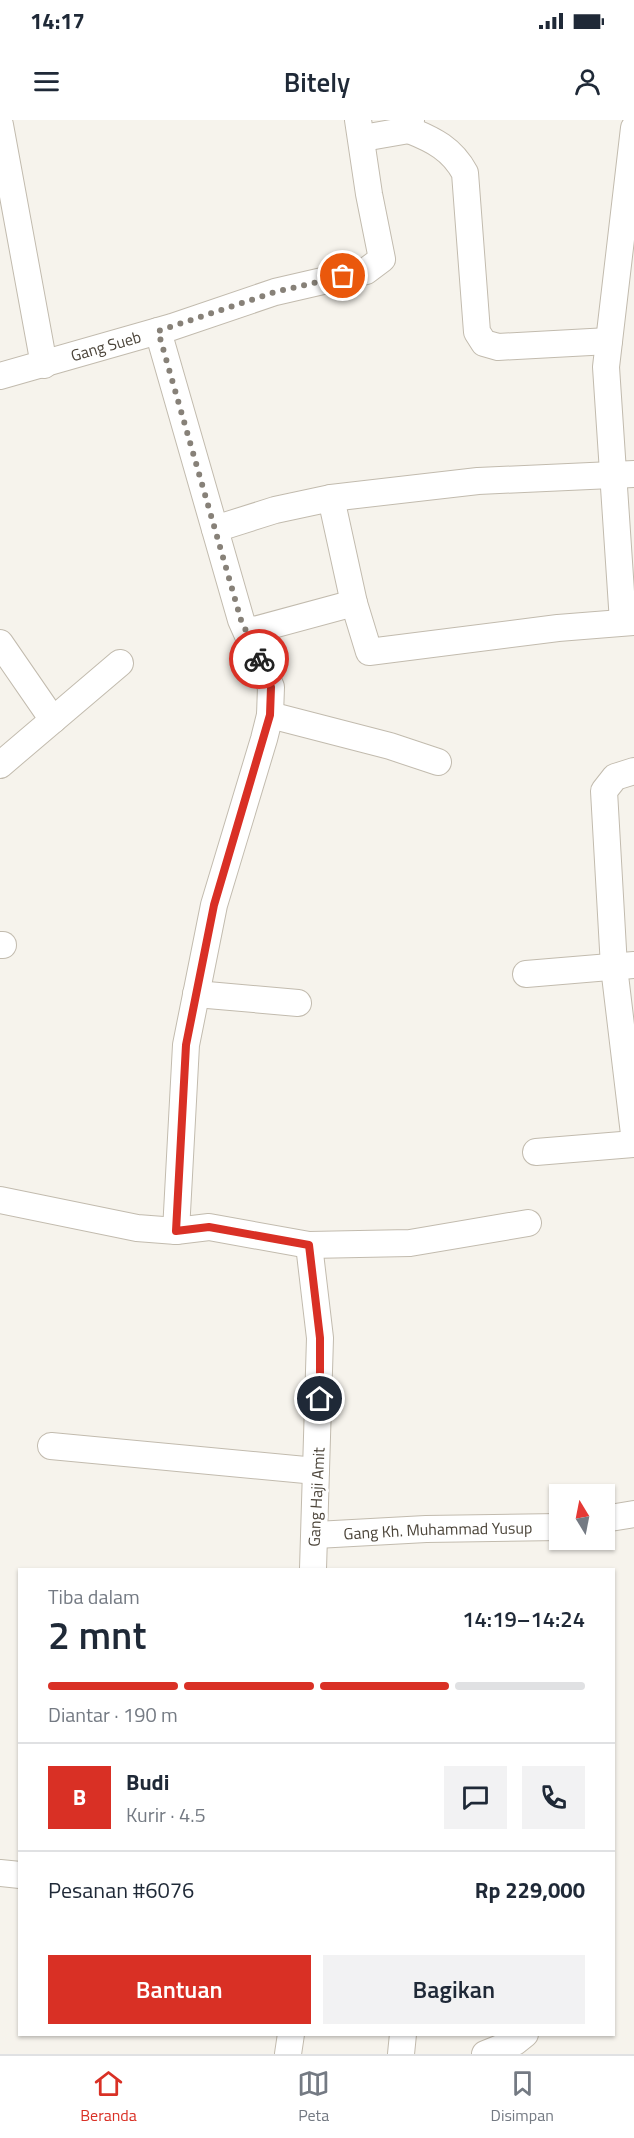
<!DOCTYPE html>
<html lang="id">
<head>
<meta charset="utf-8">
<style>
	:root { --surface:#fff; --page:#f2f2f3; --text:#1f2937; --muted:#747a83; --line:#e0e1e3; --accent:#d93025 }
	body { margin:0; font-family:"Titillium Web",sans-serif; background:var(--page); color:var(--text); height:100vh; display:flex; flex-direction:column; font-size:22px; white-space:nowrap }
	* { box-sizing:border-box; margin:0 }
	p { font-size:20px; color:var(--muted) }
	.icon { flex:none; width:33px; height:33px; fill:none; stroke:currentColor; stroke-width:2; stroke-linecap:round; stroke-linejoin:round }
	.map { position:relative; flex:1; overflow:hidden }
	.sheet { position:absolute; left:18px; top:1448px; width:597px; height:468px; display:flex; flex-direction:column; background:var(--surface); border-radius:0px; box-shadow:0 2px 4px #0004 }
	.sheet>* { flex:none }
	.needle { width:39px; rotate:350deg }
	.buttons { position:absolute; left:549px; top:1364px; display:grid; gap:12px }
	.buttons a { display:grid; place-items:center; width:66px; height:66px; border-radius:0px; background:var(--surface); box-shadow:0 2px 4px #0004; font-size:30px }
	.pin { position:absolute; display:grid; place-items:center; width:51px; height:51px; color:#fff; margin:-26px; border:3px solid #fff; border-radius:50%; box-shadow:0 2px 6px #0007 }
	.courier { position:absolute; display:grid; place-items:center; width:60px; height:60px; margin:-30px; border:4px solid #d93025; border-radius:50%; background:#fff; color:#222; box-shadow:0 2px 8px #0007 }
	.summary em { font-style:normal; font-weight:600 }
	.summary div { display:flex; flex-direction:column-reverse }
	.summary { display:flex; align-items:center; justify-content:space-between; height:102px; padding:0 30px }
	h1 { font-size:39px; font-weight:600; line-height:45px }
	.bar { display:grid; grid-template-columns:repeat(4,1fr); gap:9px 6px; align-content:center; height:72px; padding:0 30px }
	.bar i { height:8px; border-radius:4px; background:var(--line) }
	.bar .on { background:var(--accent) }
	.bar p { grid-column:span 4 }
	.line { display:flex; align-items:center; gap:15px; padding:0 30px; border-top:2px solid var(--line) }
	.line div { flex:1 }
	.round { display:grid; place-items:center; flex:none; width:63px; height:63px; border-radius:0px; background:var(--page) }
	.action { display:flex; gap:12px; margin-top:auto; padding:12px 30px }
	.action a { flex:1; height:69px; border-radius:0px; background:var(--accent); color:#fff; font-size:24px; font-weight:600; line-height:69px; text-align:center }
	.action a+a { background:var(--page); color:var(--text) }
	.status { display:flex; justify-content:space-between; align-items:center; height:42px; padding:0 30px; background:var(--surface); direction:ltr }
	.status svg { height:16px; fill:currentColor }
	header { display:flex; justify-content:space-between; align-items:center; height:78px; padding:0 30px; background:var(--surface); font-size:27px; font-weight:600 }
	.tabs { display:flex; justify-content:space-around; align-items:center; height:84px; border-top:2px solid var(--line); background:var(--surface); font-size:16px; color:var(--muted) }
	.tabs a { display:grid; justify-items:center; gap:3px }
	.tabs .on { color:var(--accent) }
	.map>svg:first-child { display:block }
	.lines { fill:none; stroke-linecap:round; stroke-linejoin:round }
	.minor-casing { stroke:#c2bbae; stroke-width:28 }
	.minor { stroke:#fff; stroke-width:26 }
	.done { stroke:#878178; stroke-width:6; stroke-dasharray:0 10.8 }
	.route { stroke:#d93025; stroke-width:8 }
	.labels { text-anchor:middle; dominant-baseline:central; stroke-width:6; stroke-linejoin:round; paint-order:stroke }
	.street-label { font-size:16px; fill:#4b4439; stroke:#fff }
</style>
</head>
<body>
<div class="status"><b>14:17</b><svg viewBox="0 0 49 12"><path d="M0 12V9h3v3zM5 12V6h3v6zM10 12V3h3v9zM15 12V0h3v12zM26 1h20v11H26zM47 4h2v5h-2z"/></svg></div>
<header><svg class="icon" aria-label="menu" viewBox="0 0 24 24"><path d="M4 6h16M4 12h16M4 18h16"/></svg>Bitely<svg class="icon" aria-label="person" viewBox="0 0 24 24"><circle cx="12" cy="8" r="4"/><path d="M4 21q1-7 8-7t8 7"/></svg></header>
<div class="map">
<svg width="634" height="1934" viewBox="0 0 634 1934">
	<rect width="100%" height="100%" fill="#f6f3ec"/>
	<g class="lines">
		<defs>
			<g id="minor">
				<polyline points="0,5 44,245"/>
				<path d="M409 10C434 20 452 29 465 53L477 212 484 223 498 227 609 221"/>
				<polyline points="363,18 409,10 411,0"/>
				<polyline points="158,211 241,500 271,567 270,595 264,619 214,785 186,925 176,1111"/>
				<path id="s1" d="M0 256 172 207 275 172 366 151 382 139 369 74 358 0"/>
				<polyline points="331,378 354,483 369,532 558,508 634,502"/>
				<polyline points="215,409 275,390 331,378 478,361 634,354"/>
				<polyline points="623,502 606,247 634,8"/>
				<polyline points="247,512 354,483"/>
				<polyline points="0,523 53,600"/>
				<polyline points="270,595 390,626 438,642"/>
				<polyline points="0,645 120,543"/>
				<polyline points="634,651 615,657 604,671 614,847 634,1014"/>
				<polyline points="0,825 3,825"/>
				<polyline points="526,854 634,845"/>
				<polyline points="196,874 298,883"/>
				<polyline points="536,1032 634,1024"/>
				<polyline points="0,1080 137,1108 176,1111 209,1107 309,1125 410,1123 528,1103"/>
				<polyline points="309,1125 320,1218 313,1449"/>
				<polyline points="51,1326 316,1351"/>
				<polyline points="604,1399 634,1394"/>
				<path id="s2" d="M316 1415 426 1409 560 1407"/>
				<polyline points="0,1753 20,1755"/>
				<polyline points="288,1934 291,1914"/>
				<polyline points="401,1934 403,1914"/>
				<polyline points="485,1934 515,1922 525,1914"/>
			</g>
		</defs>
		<!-- minor casing -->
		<use href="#minor" class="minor-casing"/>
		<!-- minor -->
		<use href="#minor" class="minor"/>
	</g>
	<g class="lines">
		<!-- done -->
		<polyline class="done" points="259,539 241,500 158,211 275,172 343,156"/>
		<!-- route -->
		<polyline class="route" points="259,539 271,567 270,595 214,785 186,925 176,1111 209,1107 309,1125 320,1218 320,1279"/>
	</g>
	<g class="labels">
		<!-- street labels -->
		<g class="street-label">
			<text stroke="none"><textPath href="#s1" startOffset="110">Gang Sueb</textPath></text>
			<text transform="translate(316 1377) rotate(-87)">Gang Haji Amit</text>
			<text stroke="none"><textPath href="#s2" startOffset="122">Gang Kh. Muhammad Yusup</textPath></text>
		</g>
	</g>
</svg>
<div class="buttons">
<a><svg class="needle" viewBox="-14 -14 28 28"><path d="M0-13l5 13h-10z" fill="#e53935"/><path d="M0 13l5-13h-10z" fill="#747a83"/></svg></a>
</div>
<div class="pin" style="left:343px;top:156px;background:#ea580c"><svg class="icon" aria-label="bag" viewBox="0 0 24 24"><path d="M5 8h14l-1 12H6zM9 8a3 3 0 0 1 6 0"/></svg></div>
<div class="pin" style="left:320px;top:1279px;background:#1f2937"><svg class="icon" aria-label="home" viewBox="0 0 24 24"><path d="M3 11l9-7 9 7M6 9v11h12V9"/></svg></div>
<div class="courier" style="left:259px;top:539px"><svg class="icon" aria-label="bike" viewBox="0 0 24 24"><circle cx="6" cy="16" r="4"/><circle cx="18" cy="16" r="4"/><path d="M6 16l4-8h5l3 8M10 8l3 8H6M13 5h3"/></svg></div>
<section class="sheet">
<div class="summary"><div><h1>2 mnt</h1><p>Tiba dalam</p></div><em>14:19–14:24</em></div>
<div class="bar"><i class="on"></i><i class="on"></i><i class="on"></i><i></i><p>Diantar · 190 m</p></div>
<div class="line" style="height:108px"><b class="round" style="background:var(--accent);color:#fff">B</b><div><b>Budi</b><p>Kurir · 4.5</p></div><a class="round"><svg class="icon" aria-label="chat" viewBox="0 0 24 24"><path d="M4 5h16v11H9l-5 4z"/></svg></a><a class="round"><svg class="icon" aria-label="phone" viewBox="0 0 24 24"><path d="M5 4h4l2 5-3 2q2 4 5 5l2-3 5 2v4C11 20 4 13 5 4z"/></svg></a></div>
<div class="line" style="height:78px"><div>Pesanan #6076</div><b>Rp 229,000</b></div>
<div class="action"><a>Bantuan</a><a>Bagikan</a></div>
</section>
</div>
<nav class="tabs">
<a class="on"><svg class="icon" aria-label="home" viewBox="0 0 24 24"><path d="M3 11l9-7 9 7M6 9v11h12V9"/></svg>Beranda</a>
<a><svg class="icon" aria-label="map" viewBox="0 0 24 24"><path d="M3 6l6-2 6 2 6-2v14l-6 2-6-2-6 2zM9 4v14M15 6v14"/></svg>Peta</a>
<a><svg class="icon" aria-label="saved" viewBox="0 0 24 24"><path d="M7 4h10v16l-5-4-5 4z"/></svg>Disimpan</a>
</nav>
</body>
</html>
